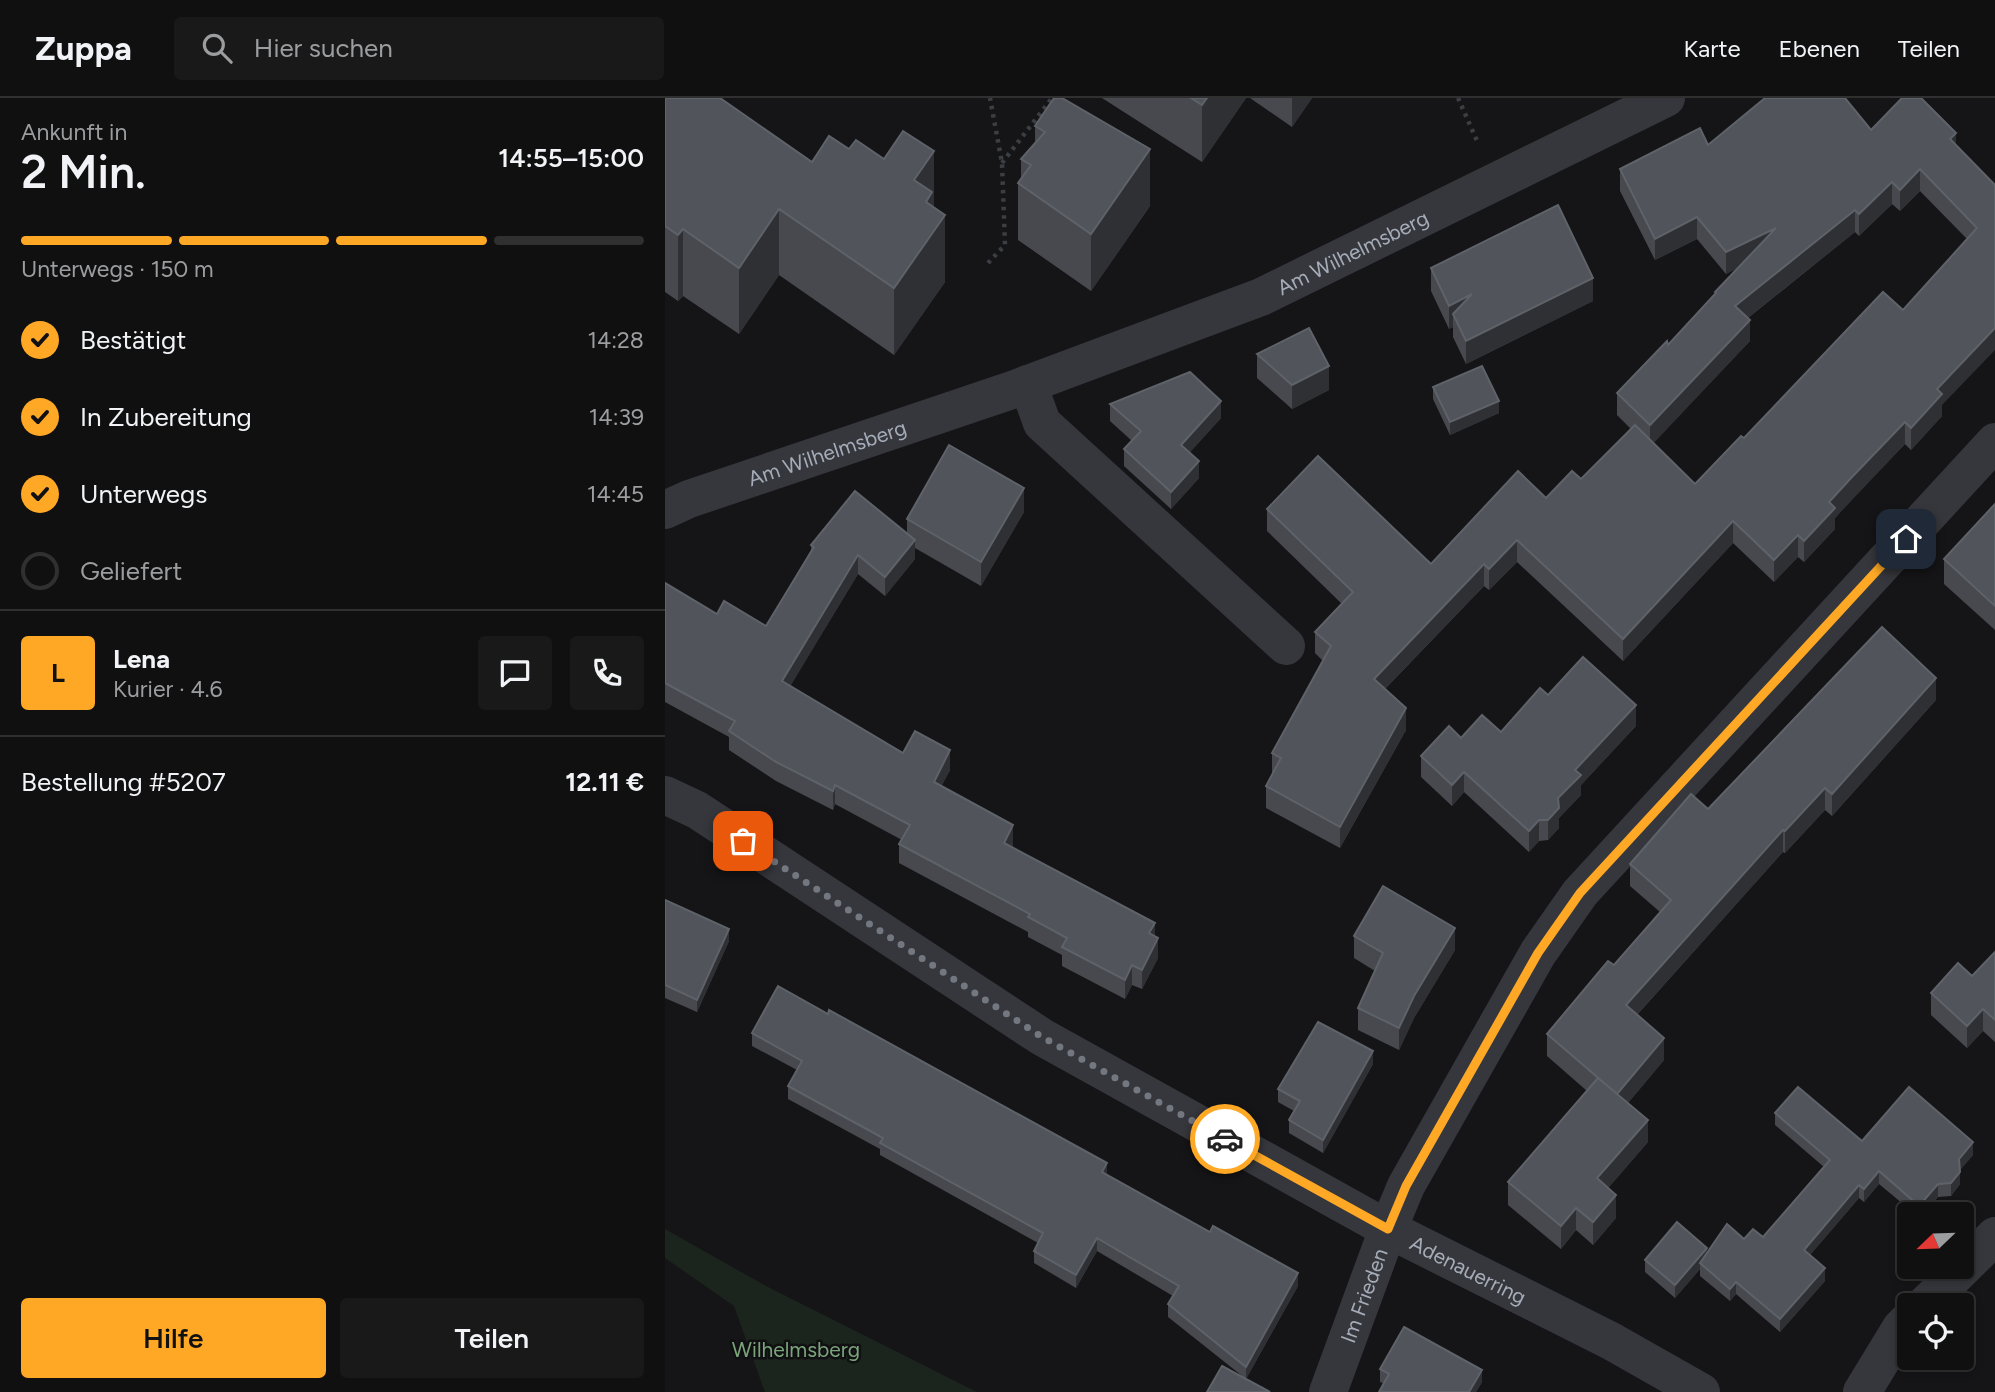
<!DOCTYPE html>
<html lang="de">
<head>
<meta charset="utf-8">
<style>
	:root { --surface:#101011; --page:#19191a; --text:#f1f3f6; --muted:#9c9d9f; --line:#303031; --accent:#fea825 }
	body { margin:0; font-family:Figtree,sans-serif; background:var(--page); color:var(--text); height:100vh; display:flex; flex-direction:column; font-size:26px; white-space:nowrap }
	* { box-sizing:border-box; margin:0 }
	p { font-size:23px; color:var(--muted) }
	.icon { flex:none; width:38px; height:38px; fill:none; stroke:currentColor; stroke-width:2; stroke-linecap:round; stroke-linejoin:round }
	.map { position:relative; flex:1; overflow:hidden }
	.panel { display:flex; flex-direction:column; background:var(--surface); width:665px }
	.panel>* { flex:none }
	.needle { width:46px; rotate:247deg }
	.buttons { position:absolute; left:1232px; top:1104px; display:grid; gap:14px }
	.buttons a { display:grid; place-items:center; width:77px; height:77px; border-radius:7px; background:var(--surface); box-shadow:0 4px 10px #0003,0 0 0 2px var(--line); font-size:35px }
	.pin { position:absolute; display:grid; place-items:center; width:60px; height:60px; color:#fff; margin:-30px; border-radius:14px; box-shadow:0 4px 10px #0006 }
	.courier { position:absolute; display:grid; place-items:center; width:70px; height:70px; margin:-35px; border:5px solid #fea825; border-radius:50%; background:#fff; color:#222; box-shadow:0 2px 9px #0007 }
	.overview em { font-style:normal; font-weight:600 }
	.overview div { display:flex; flex-direction:column-reverse }
	.overview { display:flex; align-items:center; justify-content:space-between; height:119px; padding:0 21px }
	h1 { font-size:46px; font-weight:600; line-height:52px }
	.bar { display:grid; grid-template-columns:repeat(4,1fr); gap:10px 7px; align-content:center; height:84px; padding:0 21px }
	.bar i { height:9px; border-radius:5px; background:var(--line) }
	.bar .active { background:var(--accent) }
	.bar p { grid-column:span 4 }
	.line { display:flex; align-items:center; gap:18px; padding:0 21px; border-top:2px solid var(--line) }
	.line div { flex:1 }
	.round { display:grid; place-items:center; flex:none; width:74px; height:74px; border-radius:7px; background:var(--page) }
	ol { padding:0 21px; list-style:none }
	li { display:flex; align-items:center; gap:21px; height:77px }
	li p { margin-inline-start:auto }
	li .icon { padding:7px; border-radius:50%; background:var(--accent); color:#111; stroke-width:4 }
	li:last-child { color:var(--muted) }
	li i { width:38px; height:38px; border:4px solid var(--line); border-radius:50% }
	.action { display:flex; gap:14px; margin-top:auto; padding:14px 21px }
	.action a { flex:1; height:80px; border-radius:7px; background:var(--accent); color:#111; font-size:28px; font-weight:600; line-height:80px; text-align:center }
	.action a+a { background:var(--page); color:var(--text) }
	header { display:flex; align-items:center; gap:42px; box-sizing:border-box; height:98px; padding:0 35px; background:var(--surface); border-bottom:2px solid var(--line) }
	header strong { font-size:33px }
	nav { display:flex; gap:38px; margin-inline-start:auto; font-size:24px }
	.search { width:490px; height:63px; background:var(--page); display:flex; align-items:center; gap:18px; box-sizing:border-box; padding:0 24px; border-radius:7px; color:var(--muted); font-size:26px }
	main { display:flex; flex:1; min-height:0 }
	.map>svg:first-child { display:block }
	.green { fill:#1c251d }
	.lines { fill:none; stroke-linecap:round; stroke-linejoin:round }
	.path { stroke:#3b3e43; stroke-width:4.5; stroke-dasharray:3.5 5; stroke-linecap:butt }
	.minor { stroke:#35373c; stroke-width:38 }
	.wall { fill:#47494f; fill-rule:evenodd }
	.shaded-wall { fill:#2f3034 }
	.building { fill:#51545a; stroke:#5e6269; stroke-width:2 }
	.done { stroke:#737780; stroke-width:7; stroke-dasharray:0 12.6 }
	.route { stroke:#fea825; stroke-width:9 }
	.labels { text-anchor:middle; dominant-baseline:central; stroke-width:5; stroke-linejoin:round; paint-order:stroke }
	.street-label { font-size:21px; fill:#a5acb8; stroke:#101012 }
	.park-label { font-size:21px; fill:#7ba47b; stroke:#101012 }
</style>
</head>
<body>
<header>
<strong>Zuppa</strong>
<div class="search"><svg class="icon" aria-label="search" viewBox="0 0 24 24"><circle cx="10" cy="10" r="6"/><path d="M15 15l6 6"/></svg>Hier suchen</div>
<nav><a>Karte</a><a>Ebenen</a><a>Teilen</a></nav>
</header>
<main>
<section class="panel">
<div class="overview"><div><h1>2 Min.</h1><p>Ankunft in</p></div><em>14:55–15:00</em></div>
<div class="bar"><i class="active"></i><i class="active"></i><i class="active"></i><i></i><p>Unterwegs · 150 m</p></div>
<ol>
<li><svg class="icon" aria-label="check" viewBox="0 0 24 24"><path d="M5 12l5 5 9-10"/></svg>Bestätigt<p>14:28</p></li>
<li><svg class="icon" aria-label="check" viewBox="0 0 24 24"><path d="M5 12l5 5 9-10"/></svg>In Zubereitung<p>14:39</p></li>
<li><svg class="icon" aria-label="check" viewBox="0 0 24 24"><path d="M5 12l5 5 9-10"/></svg>Unterwegs<p>14:45</p></li>
<li><i></i>Geliefert</li>
</ol>
<div class="line" style="height:126px"><b class="round" style="background:var(--accent);color:#111">L</b><div><b>Lena</b><p>Kurier · 4.6</p></div><a class="round"><svg class="icon" aria-label="chat" viewBox="0 0 24 24"><path d="M4 5h16v11H9l-5 4z"/></svg></a><a class="round"><svg class="icon" aria-label="phone" viewBox="0 0 24 24"><path d="M5 4h4l2 5-3 2q2 4 5 5l2-3 5 2v4C11 20 4 13 5 4z"/></svg></a></div>
<div class="line" style="height:91px"><div>Bestellung #5207</div><b>12.11 €</b></div>
<div class="action"><a>Hilfe</a><a>Teilen</a></div>
</section>
<div class="map">
<svg width="1330" height="1294" viewBox="0 0 1330 1294">
	<rect width="100%" height="100%" fill="#151517"/>
	<!-- green -->
	<polygon class="green" points="0,1131 101,1188 312,1294 100,1294 69,1208 0,1160"/>
	<g class="lines">
		<!-- path -->
		<g class="path">
			<polyline points="793,0 813,45"/>
			<polyline points="337,65 387,0"/>
			<polyline points="323,165 340,147 337,65 325,0"/>
		</g>
		<!-- minor -->
		<g class="minor">
			<polyline points="363,286 377,325 621,548"/>
			<path id="s1" d="M0 412 24 401 350 291 596 199 1001 0"/>
			<path id="s2" d="M0 697 32 712 377 939 723 1131 946 1243 1036 1294"/>
			<polyline points="1259,1208 1330,1138"/>
			<path id="s3" d="M663 1294 723 1131 741 1088 873 855 915 795 1330 344"/>
			<polyline points="1197,1294 1236,1230 1244,1222"/>
		</g>
	</g>
	<!-- wall -->
	<g class="wall">
		<polygon points="0,0 147,64 269,110 280,184 229,257 114,177 74,236 18,198 13,203 0,194"/>
		<polygon points="437,0 581,0 537,64"/>
		<polygon points="585,0 647,0 627,29"/>
		<polygon points="370,28 485,108 426,193 353,142 353,85 356,81 356,61 370,45"/>
		<path d="M1206 32 1291 47 1330 87 1277 307V318L1246 352 1240 346 1187 401 1170 420V431L1139 464 1133 459 1109 484 1068 445 958 563 852 464 824 492 819 488 720 591 741 632 675 750 601 710V688L607 676V655L658 563 650 555V534L677 506 602 433V411L766 466 916 381 966 331 952 317V295L1003 247 1050 197V194L1072 170 1061 176 1032 141 990 162 955 93V71L1043 47ZM1255 93 1302 141 1238 212 1079 340 1030 386 988 345 1085 243 1083 220 1190 134 1194 138 1227 106 1235 113Z"/>
		<polygon points="766,170 928,203 801,266 788,239 788,229 784,231 766,193"/>
		<polygon points="592,256 664,292 627,311 592,280"/>
		<polygon points="768,289 834,315 785,337 768,301"/>
		<polygon points="445,306 556,320 525,354 534,380 506,411 459,368 459,351 467,343 445,323"/>
		<polygon points="1330,406 1330,532 1279,486 1279,461"/>
		<polygon points="359,414 316,488 250,450 250,461 220,498 193,476 125,588 238,655 285,672 276,688 348,746 347,749 490,839 493,860 477,891 467,887 460,901 397,868 397,857 363,839 363,834 234,765 234,746 237,742 170,706 168,712 111,683 64,652 64,639 0,604 0,485 52,516 101,528 146,452 146,447 242,436 242,421"/>
		<polygon points="883,597 971,628 916,687 916,697 894,720 894,730 883,742 874,743 864,754 799,694 787,708 756,679 756,658 796,640 836,634"/>
		<polygon points="1271,602 1167,718 1160,712 1120,755 1118,754 972,917 999,962 963,1005 983,1044 943,1090 951,1120 928,1147 911,1132 896,1151 843,1107 843,1084 922,993 882,958 882,936 949,867 995,814 965,788 965,766 1043,711"/>
		<polygon points="0,802 64,843 32,914 0,900"/>
		<polygon points="689,838 790,852 749,920 734,952 693,932 693,910 710,873 689,860"/>
		<polygon points="1330,854 1330,944 1318,933 1302,950 1266,917 1266,895 1307,878"/>
		<polygon points="87,935 442,1077 633,1188 581,1281 503,1219 503,1206 508,1198 432,1153 411,1190 369,1165 369,1153 373,1145 215,1057 215,1051 123,1001 123,988 132,972 87,948"/>
		<polygon points="708,966 658,1055 624,1035 624,1022 629,1013 613,1004 613,991"/>
		<polygon points="1110,1015 1197,1043 1308,1057 1295,1072 1295,1086 1286,1098 1273,1099 1258,1116 1250,1116 1214,1086 1199,1104 1194,1100 1145,1157 1160,1183 1115,1234 1071,1196 1065,1203 1035,1178 1035,1171 1010,1200 980,1174 980,1162 1042,1154 1079,1141 1098,1139 1159,1069 1110,1027"/>
		<polygon points="715,1271 817,1284 811,1294 714,1294 718,1285 715,1284"/>
	</g>
	<!-- shaded-wall -->
	<g class="shaded-wall">
		<polygon points="542,0 581,0 537,64 537,7"/>
		<polygon points="627,0 647,0 627,29"/>
		<polygon points="1291,35 1291,57 1285,41"/>
		<polygon points="485,51 485,108 426,193 426,136"/>
		<polygon points="269,53 269,120 280,117 280,184 229,257 229,190 249,82"/>
		<polygon points="1255,71 1255,93 1235,113 1235,92"/>
		<polygon points="1227,84 1227,106 1194,138 1194,116"/>
		<polygon points="114,111 114,177 74,236 74,170"/>
		<polygon points="1190,112 1190,134 1070,230 1070,208"/>
		<polygon points="1032,119 1032,141 990,162 990,141"/>
		<polygon points="1111,130 1111,152 1061,176 1061,154"/>
		<polygon points="18,131 18,198 13,203 13,137"/>
		<polygon points="928,180 928,203 801,266 801,243"/>
		<polygon points="807,196 788,216 788,229 784,231 784,208"/>
		<polygon points="1085,222 1085,243 985,349 985,327"/>
		<polygon points="1330,230 1330,252 1277,307 1277,318 1246,352 1246,330 1272,291"/>
		<polygon points="664,268 664,292 627,311 627,287"/>
		<polygon points="556,303 556,320 516,364 516,347"/>
		<polygon points="834,303 834,315 785,337 785,324"/>
		<polygon points="1240,324 1240,346 1170,420 1170,431 1139,464 1139,443 1164,404 1187,379"/>
		<polygon points="534,363 534,380 506,411 506,394"/>
		<polygon points="359,390 359,414 316,488 316,464"/>
		<polygon points="1068,423 1068,445 958,563 958,541"/>
		<polygon points="1133,437 1133,459 1109,484 1109,462"/>
		<polygon points="250,442 250,461 220,498 220,479"/>
		<polygon points="852,442 852,464 824,492 824,471"/>
		<polygon points="193,457 193,476 117,602 117,583"/>
		<polygon points="819,466 819,488 709,602 709,581"/>
		<polygon points="1271,580 1271,602 1167,718 1167,696"/>
		<polygon points="971,607 971,628 916,687 916,697 894,720 894,730 883,742 883,722 893,700 910,672"/>
		<polygon points="741,610 741,632 675,750 675,729"/>
		<polygon points="285,652 285,672 269,703 269,684"/>
		<polygon points="799,674 799,694 787,708 787,687"/>
		<polygon points="170,687 170,706 168,712 168,693"/>
		<polygon points="1160,690 1160,712 1120,755 1120,733"/>
		<polygon points="874,722 874,743 864,754 864,733"/>
		<polygon points="348,727 348,746 339,764 339,745"/>
		<polygon points="1118,732 1118,754 961,929 961,907"/>
		<polygon points="490,825 490,844 484,835"/>
		<polygon points="790,830 790,852 749,920 734,952 734,930 749,898"/>
		<polygon points="64,831 64,843 32,914 32,902"/>
		<polygon points="493,840 493,860 477,891 477,872"/>
		<polygon points="467,867 467,887 460,901 460,882"/>
		<polygon points="1318,911 1318,933 1302,950 1302,928"/>
		<polygon points="999,940 999,962 952,1018 952,996"/>
		<polygon points="708,953 708,966 658,1055 658,1042"/>
		<polygon points="983,1022 983,1044 932,1103 932,1080"/>
		<polygon points="1308,1044 1308,1057 1294,1073 1294,1061"/>
		<polygon points="442,1065 442,1077 437,1074"/>
		<polygon points="1214,1073 1214,1086 1199,1104 1199,1091"/>
		<polygon points="1295,1074 1295,1086 1286,1098 1286,1085"/>
		<polygon points="1273,1086 1273,1099 1258,1116 1254,1116 1254,1108"/>
		<polygon points="1194,1087 1194,1100 1139,1164 1139,1152"/>
		<polygon points="951,1097 951,1120 928,1147 928,1124"/>
		<polygon points="911,1110 911,1132 896,1151 896,1128"/>
		<polygon points="432,1140 432,1153 411,1190 411,1177"/>
		<polygon points="1042,1150 1042,1162 1035,1165 1035,1171 1010,1200 1010,1187"/>
		<polygon points="1160,1170 1160,1183 1115,1234 1115,1221"/>
		<polygon points="633,1175 633,1188 581,1281 581,1269"/>
		<polygon points="1071,1184 1071,1196 1065,1203 1065,1191"/>
		<polygon points="817,1272 817,1284 811,1294 804,1294"/>
	</g>
	<!-- building -->
	<g class="building">
		<polygon points="0,0 55,0 147,64 164,38 184,51 191,42 219,61 238,33 269,53 249,82 267,94 261,104 280,117 229,190 114,111 74,170 18,131 13,137 0,128"/>
		<polygon points="389,0 397,0 485,51 426,136 353,85 366,67 356,61 380,34 370,28"/>
		<polygon points="526,0 542,0 537,7"/>
		<polygon points="1100,0 1180,0 1206,32 1237,0 1256,0 1291,35 1285,41 1330,87 1330,230 1272,291 1277,296 1246,330 1240,324 1187,379 1164,404 1170,410 1139,443 1133,437 1109,462 1068,423 958,541 852,442 824,471 819,466 709,581 741,610 675,729 601,688 616,660 607,655 666,548 650,534 688,494 602,411 653,358 766,466 853,373 881,400 907,373 916,381 970,327 1030,386 1076,338 1079,340 1218,194 1238,212 1312,130 1255,71 1235,92 1227,84 1194,116 1190,112 1070,208 1085,222 985,327 952,295 1002,243 1003,247 1051,195 1050,194 1111,130 1061,154 1032,119 990,141 955,71 1035,30 1043,47"/>
		<polygon points="893,107 928,180 801,243 788,216 807,196 784,208 766,170"/>
		<polygon points="644,230 664,268 627,287 592,256"/>
		<polygon points="817,268 834,303 785,324 768,289"/>
		<polygon points="525,274 556,303 516,347 534,363 506,394 459,351 476,333 445,306"/>
		<polygon points="284,347 359,390 316,464 242,421"/>
		<polygon points="190,393 250,442 220,479 193,457 117,583 238,655 250,633 285,652 269,684 348,727 339,745 490,825 484,835 493,840 477,872 467,867 460,882 397,849 402,840 363,819 365,816 234,746 245,727 170,687 168,693 111,664 64,633 70,623 0,585 0,485 52,516 59,503 101,528 149,449 146,447"/>
		<polygon points="1330,406 1330,508 1279,461"/>
		<polygon points="1217,529 1271,580 1167,696 1160,690 1120,733 1118,732 961,907 999,940 952,996 882,936 943,863 949,867 1006,802 965,766 1026,696 1043,711"/>
		<polygon points="918,559 971,607 910,672 916,677 893,700 894,710 883,722 874,722 864,733 799,674 787,687 756,658 784,628 796,640 817,617 836,634 875,590 883,597"/>
		<polygon points="718,788 790,830 749,898 734,930 693,910 718,855 689,838"/>
		<polygon points="0,802 64,831 32,902 0,887"/>
		<polygon points="1330,854 1330,922 1318,911 1302,928 1266,895 1293,865 1307,878"/>
		<polygon points="113,888 163,916 164,912 442,1065 437,1074 545,1134 548,1128 633,1175 581,1269 503,1206 514,1188 432,1140 411,1177 369,1153 378,1135 215,1045 218,1040 123,988 137,963 87,935"/>
		<polygon points="653,924 708,953 658,1042 624,1022 635,1003 613,991"/>
		<polygon points="933,980 983,1022 932,1080 951,1097 928,1124 911,1110 896,1128 843,1084"/>
		<polygon points="1133,989 1197,1043 1244,989 1308,1044 1294,1061 1295,1074 1286,1085 1273,1086 1254,1108 1214,1073 1199,1091 1194,1087 1139,1152 1160,1170 1115,1221 1071,1184 1065,1191 1035,1165 1062,1126 1079,1141 1088,1131 1098,1139 1165,1062 1110,1015"/>
		<polygon points="1012,1124 1042,1150 1010,1187 980,1162"/>
		<polygon points="739,1229 817,1272 804,1294 714,1294 724,1276 715,1271"/>
		<polygon points="557,1268 605,1294 542,1294"/>
	</g>
	<g class="lines">
		<!-- done -->
		<polyline class="done" points="78,743 377,939 560,1041"/>
		<!-- route -->
		<polyline class="route" points="560,1041 723,1131 741,1088 873,855 915,795 1241,441"/>
	</g>
	<g class="labels">
		<!-- street labels -->
		<g class="street-label">
			<text stroke="none"><textPath href="#s1" startOffset="735">Am Wilhelmsberg</textPath></text>
			<text stroke="none"><textPath href="#s1" startOffset="172">Am Wilhelmsberg</textPath></text>
			<text stroke="none"><textPath href="#s2" startOffset="934">Adenauerring</textPath></text>
			<text stroke="none"><textPath href="#s3" startOffset="103">Im Frieden</textPath></text>
		</g>
		<!-- park labels -->
		<g class="park-label">
			<text x="131" y="1251">Wilhelmsberg</text>
		</g>
	</g>
</svg>
<div class="buttons">
<a><svg class="needle" viewBox="-14 -14 28 28"><path d="M0-13l5 13h-10z" fill="#e53935"/><path d="M0 13l5-13h-10z" fill="#9c9d9f"/></svg></a>
<a><svg class="icon" aria-label="locate" viewBox="0 0 24 24"><circle cx="12" cy="12" r="6"/><path d="M12 2v4M12 18v4M2 12h4M18 12h4"/></svg></a>
</div>
<div class="pin" style="left:78px;top:743px;background:#ea580c"><svg class="icon" aria-label="bag" viewBox="0 0 24 24"><path d="M5 8h14l-1 12H6zM9 8a3 3 0 0 1 6 0"/></svg></div>
<div class="pin" style="left:1241px;top:441px;background:#1f2937"><svg class="icon" aria-label="home" viewBox="0 0 24 24"><path d="M3 11l9-7 9 7M6 9v11h12V9"/></svg></div>
<div class="courier" style="left:560px;top:1041px"><svg class="icon" aria-label="car" viewBox="0 0 24 24"><path d="M5 17H2v-5l4-1 3-4h7l3 4 3 1v5h-3M9 17h6M6 11h13"/><circle cx="7" cy="17" r="2"/><circle cx="17" cy="17" r="2"/></svg></div>
</div>
</main>
</body>
</html>
